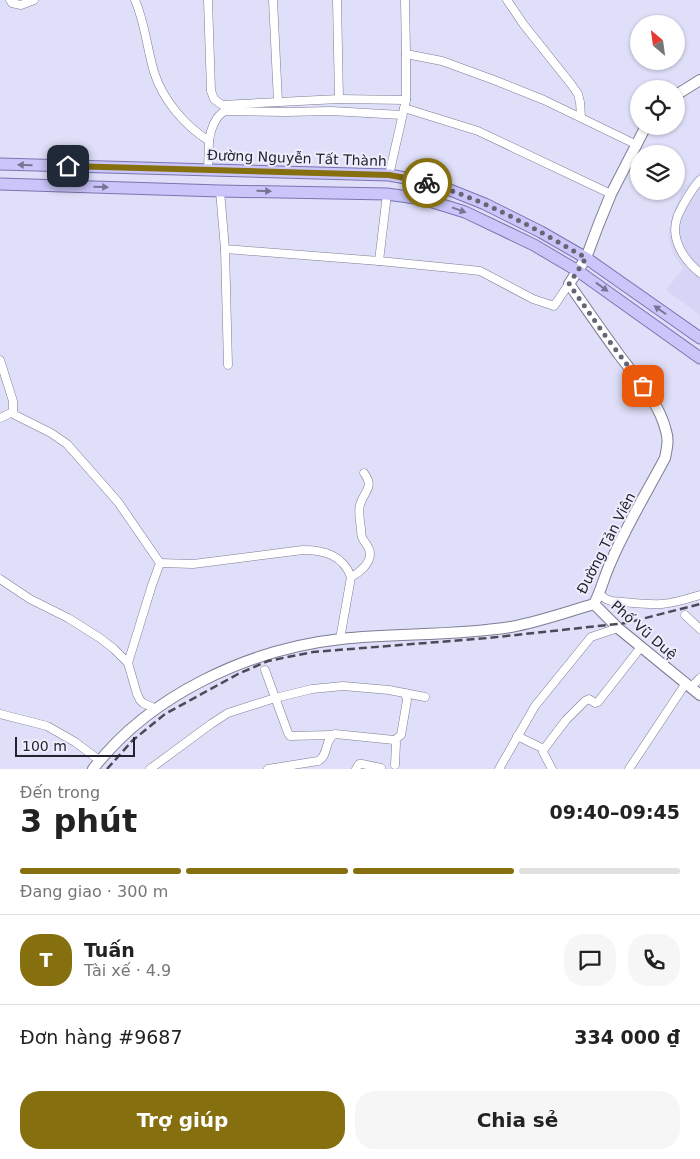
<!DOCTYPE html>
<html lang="vi">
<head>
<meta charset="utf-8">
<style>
	:root { --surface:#fff; --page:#f6f6f6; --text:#222; --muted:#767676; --line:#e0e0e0; --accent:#866f0e }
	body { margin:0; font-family:"DejaVu Sans",sans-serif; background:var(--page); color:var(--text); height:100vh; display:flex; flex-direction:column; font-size:19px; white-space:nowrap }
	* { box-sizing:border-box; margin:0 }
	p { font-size:16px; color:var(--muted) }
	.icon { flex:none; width:28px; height:28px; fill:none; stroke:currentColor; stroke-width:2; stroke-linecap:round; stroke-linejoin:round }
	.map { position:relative; height:769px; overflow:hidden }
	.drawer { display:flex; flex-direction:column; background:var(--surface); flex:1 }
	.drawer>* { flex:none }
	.needle { width:32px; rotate:331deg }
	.tools { position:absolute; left:630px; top:15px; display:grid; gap:10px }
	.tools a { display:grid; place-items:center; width:55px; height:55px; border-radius:50%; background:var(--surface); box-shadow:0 1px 4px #0004; font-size:25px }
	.scale { position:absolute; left:15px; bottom:12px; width:120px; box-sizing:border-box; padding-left:5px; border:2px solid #24232d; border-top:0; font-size:14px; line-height:18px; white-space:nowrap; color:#24232d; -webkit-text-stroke:4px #ededfd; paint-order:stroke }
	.pin { position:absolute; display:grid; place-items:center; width:42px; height:42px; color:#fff; margin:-21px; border-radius:10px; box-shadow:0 2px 8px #0006 }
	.courier { position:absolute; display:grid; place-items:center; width:50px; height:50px; margin:-25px; border:4px solid #866f0e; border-radius:50%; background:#fff; color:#222; box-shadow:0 1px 6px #0007 }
	.head em { font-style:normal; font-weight:700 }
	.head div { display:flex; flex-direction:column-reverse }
	.head { display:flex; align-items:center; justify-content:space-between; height:85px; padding:0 20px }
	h1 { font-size:32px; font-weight:700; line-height:38px }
	.bar { display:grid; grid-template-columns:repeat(4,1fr); gap:8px 5px; align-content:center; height:60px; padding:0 20px }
	.bar i { height:6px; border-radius:4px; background:var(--line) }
	.bar .current { background:var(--accent) }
	.bar p { grid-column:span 4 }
	.line { display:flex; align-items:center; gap:12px; padding:0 20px; border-top:1px solid var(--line) }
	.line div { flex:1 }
	.round { display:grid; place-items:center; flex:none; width:52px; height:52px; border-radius:20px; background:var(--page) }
	.button { display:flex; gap:10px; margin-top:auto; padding:10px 20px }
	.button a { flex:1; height:58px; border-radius:20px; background:var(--accent); color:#fff; font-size:20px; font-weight:700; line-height:58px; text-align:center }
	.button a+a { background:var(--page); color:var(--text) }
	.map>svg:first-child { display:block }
	.built { fill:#d7d5f6 }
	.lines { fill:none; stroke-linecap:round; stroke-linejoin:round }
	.street-casing { stroke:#7d7c94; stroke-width:9 }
	.secondary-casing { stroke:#7d7c94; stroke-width:12 }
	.primary-casing { stroke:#7a74b0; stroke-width:13 }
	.street { stroke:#fff; stroke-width:8 }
	.secondary { stroke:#fff; stroke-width:10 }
	.primary { stroke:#cbc6fa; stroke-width:11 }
	.rail { stroke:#4b4a57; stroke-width:2.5; stroke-dasharray:8 4; stroke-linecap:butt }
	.oneway { fill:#787494 }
	.done { stroke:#656574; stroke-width:5; stroke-dasharray:0 9 }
	.route { stroke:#866f0e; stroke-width:6 }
	.labels { text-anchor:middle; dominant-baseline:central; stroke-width:4; stroke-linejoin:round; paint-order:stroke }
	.street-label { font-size:14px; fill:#24232d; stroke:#ededfd }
</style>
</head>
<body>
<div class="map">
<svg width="700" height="769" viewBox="0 0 700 769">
	<rect width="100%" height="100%" fill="#dfdff9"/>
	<!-- built -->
	<polygon class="built" points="700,172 700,315 666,290 683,268 673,253 668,236 672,217 682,190"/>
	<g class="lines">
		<defs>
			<g id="street">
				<polyline points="10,0 12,3 21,5 34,0"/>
				<path d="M135 0C145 23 147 48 154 72 163 100 184 125 209 141L208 170"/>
				<polyline points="208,0 211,91 214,99 222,105 339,99 406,100"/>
				<polyline points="273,0 278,102"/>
				<polyline points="337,0 339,99"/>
				<polyline points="507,0 524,25 571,84 578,94 580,102 581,117"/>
				<polyline points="406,54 442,61 494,80 544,100 637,145"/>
				<polyline points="404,108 478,131 611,194"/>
				<path d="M209 141C210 131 215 116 225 111L286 112 331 111 402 115"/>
				<polyline points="389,175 406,100 406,54 405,0"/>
				<path d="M700 180C692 189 688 196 682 207 681 210 678 214 677 218 670 239 684 260 700 273"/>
				<polyline points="220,191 225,249 379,261 471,270 480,271 533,299 554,306 569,284"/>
				<polyline points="225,249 228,365"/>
				<polyline points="379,261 387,194"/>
				<polyline points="0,360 13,401 13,412 15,415 51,433 67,444 118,502 160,563 152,585 128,663 137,694 140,700 143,703 156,709"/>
				<polyline points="0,418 13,412"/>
				<path d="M160 563 193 564 303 550C324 550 343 555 351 577L340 639"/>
				<path d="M351 577C359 573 370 564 370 554 370 546 364 543 362 537 361 534 361 531 361 529 360 521 358 512 360 505 364 490 375 488 364 473"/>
				<polyline points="0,579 30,599 68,618 100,638 114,649 128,663"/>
				<path d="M599 594 606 599 611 601C628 602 645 605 662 604 675 603 687 599 700 595"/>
				<polyline points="685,615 700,629"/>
				<polyline points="265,670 288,733 290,736 331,735"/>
				<polyline points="691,687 700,678"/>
				<polyline points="0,714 47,726 75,742 99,760"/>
				<polyline points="517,736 544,749"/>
				<polyline points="394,740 396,739 401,735 407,700 405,693"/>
				<polyline points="150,769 211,724 228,713 275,698 312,689 343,686 389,690 425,697"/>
				<path d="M268 769 318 761C329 756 324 739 335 734L394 740 396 743 395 765"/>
				<polyline points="356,769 359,764 362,764 381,768"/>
				<polyline points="499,769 535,706 591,637 618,628"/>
				<polyline points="552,769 543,752 544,749 566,720 585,701 589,699 595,703 598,702 641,647"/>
				<polyline points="629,769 686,683"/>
			</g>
			<g id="secondary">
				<polyline points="676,95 700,80"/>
				<polyline points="594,604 618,628 700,695"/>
				<path d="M93 769C150 695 249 649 341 639 397 633 455 636 511 627 539 622 567 612 594 604 601 591 604 577 610 564 625 528 647 492 665 458 667 448 669 440 666 431 659 402 638 380 620 356 603 333 586 308 569 284L586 258 598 226 611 194 646 126"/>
			</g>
			<g id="primary">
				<polyline points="0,164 389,175 411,179 450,190 485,204 541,232 586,258 700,338"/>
				<polyline points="0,184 220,191 387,194 423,199 465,212 534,245 578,271 700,358"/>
			</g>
		</defs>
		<!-- street casing -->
		<use href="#street" class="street-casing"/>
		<!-- secondary casing -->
		<use href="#secondary" class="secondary-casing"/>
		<!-- primary casing -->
		<use href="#primary" class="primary-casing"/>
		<!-- street -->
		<use href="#street" class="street"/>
		<!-- secondary -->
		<use href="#secondary" class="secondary"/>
		<!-- primary -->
		<use href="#primary" class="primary"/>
		<!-- rail -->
		<polyline class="rail" points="107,769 132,741 165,714 238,674 268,661 313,652 488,638 626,623 700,604"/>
	</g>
	<!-- one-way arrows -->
	<defs><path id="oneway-solid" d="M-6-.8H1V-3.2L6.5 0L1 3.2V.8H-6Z" transform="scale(1.25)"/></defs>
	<g class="oneway">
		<use href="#oneway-solid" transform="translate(25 165) rotate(-178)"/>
		<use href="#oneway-solid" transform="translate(101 187) rotate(2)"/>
		<use href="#oneway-solid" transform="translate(264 191) rotate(1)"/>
		<use href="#oneway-solid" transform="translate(459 210) rotate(20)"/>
		<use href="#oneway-solid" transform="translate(602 287) rotate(36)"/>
		<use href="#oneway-solid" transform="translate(660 310) rotate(-145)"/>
	</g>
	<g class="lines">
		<!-- done -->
		<path class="done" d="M427 183C484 199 536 229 586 258L569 284 604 334 643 386"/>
		<!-- route -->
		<polyline class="route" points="68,166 389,175 411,179 427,183"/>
	</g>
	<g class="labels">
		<!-- street labels -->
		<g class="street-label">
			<text transform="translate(297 158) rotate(2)">Đường Nguyễn Tất Thành</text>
			<text transform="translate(606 543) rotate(-63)">Đường Tản Viên</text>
			<text transform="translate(644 630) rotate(41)">Phố Vũ Duệ</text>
		</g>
	</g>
</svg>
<div class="tools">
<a><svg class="needle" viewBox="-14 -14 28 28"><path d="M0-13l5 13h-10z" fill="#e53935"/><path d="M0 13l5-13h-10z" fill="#767676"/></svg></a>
<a><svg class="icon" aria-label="locate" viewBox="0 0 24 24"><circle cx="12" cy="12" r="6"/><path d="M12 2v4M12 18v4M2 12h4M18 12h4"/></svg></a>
<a><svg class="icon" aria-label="layers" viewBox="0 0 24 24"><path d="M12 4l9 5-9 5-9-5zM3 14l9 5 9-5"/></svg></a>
</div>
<div class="scale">100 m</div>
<div class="pin" style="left:643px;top:386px;background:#ea580c"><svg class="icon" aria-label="bag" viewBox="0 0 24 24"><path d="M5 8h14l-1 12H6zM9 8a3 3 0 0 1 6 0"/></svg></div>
<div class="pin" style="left:68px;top:166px;background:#1f2937"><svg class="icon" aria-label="home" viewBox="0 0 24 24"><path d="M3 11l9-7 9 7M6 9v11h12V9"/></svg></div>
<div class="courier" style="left:427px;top:183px"><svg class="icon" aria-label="bike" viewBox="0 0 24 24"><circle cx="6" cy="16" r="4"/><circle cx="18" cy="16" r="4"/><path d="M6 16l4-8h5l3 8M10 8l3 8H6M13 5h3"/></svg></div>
</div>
<section class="drawer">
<div class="head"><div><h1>3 phút</h1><p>Đến trong</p></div><em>09:40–09:45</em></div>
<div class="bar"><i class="current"></i><i class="current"></i><i class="current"></i><i></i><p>Đang giao · 300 m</p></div>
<div class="line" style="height:90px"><b class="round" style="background:var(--accent);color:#fff">T</b><div><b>Tuấn</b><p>Tài xế · 4.9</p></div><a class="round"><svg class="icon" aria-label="chat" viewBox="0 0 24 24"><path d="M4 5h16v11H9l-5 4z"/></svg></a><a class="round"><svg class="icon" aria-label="phone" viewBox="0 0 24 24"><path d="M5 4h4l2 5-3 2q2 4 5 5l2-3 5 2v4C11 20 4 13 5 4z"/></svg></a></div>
<div class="line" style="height:65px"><div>Đơn hàng #9687</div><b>334 000 ₫</b></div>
<div class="button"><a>Trợ giúp</a><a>Chia sẻ</a></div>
</section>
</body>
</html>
